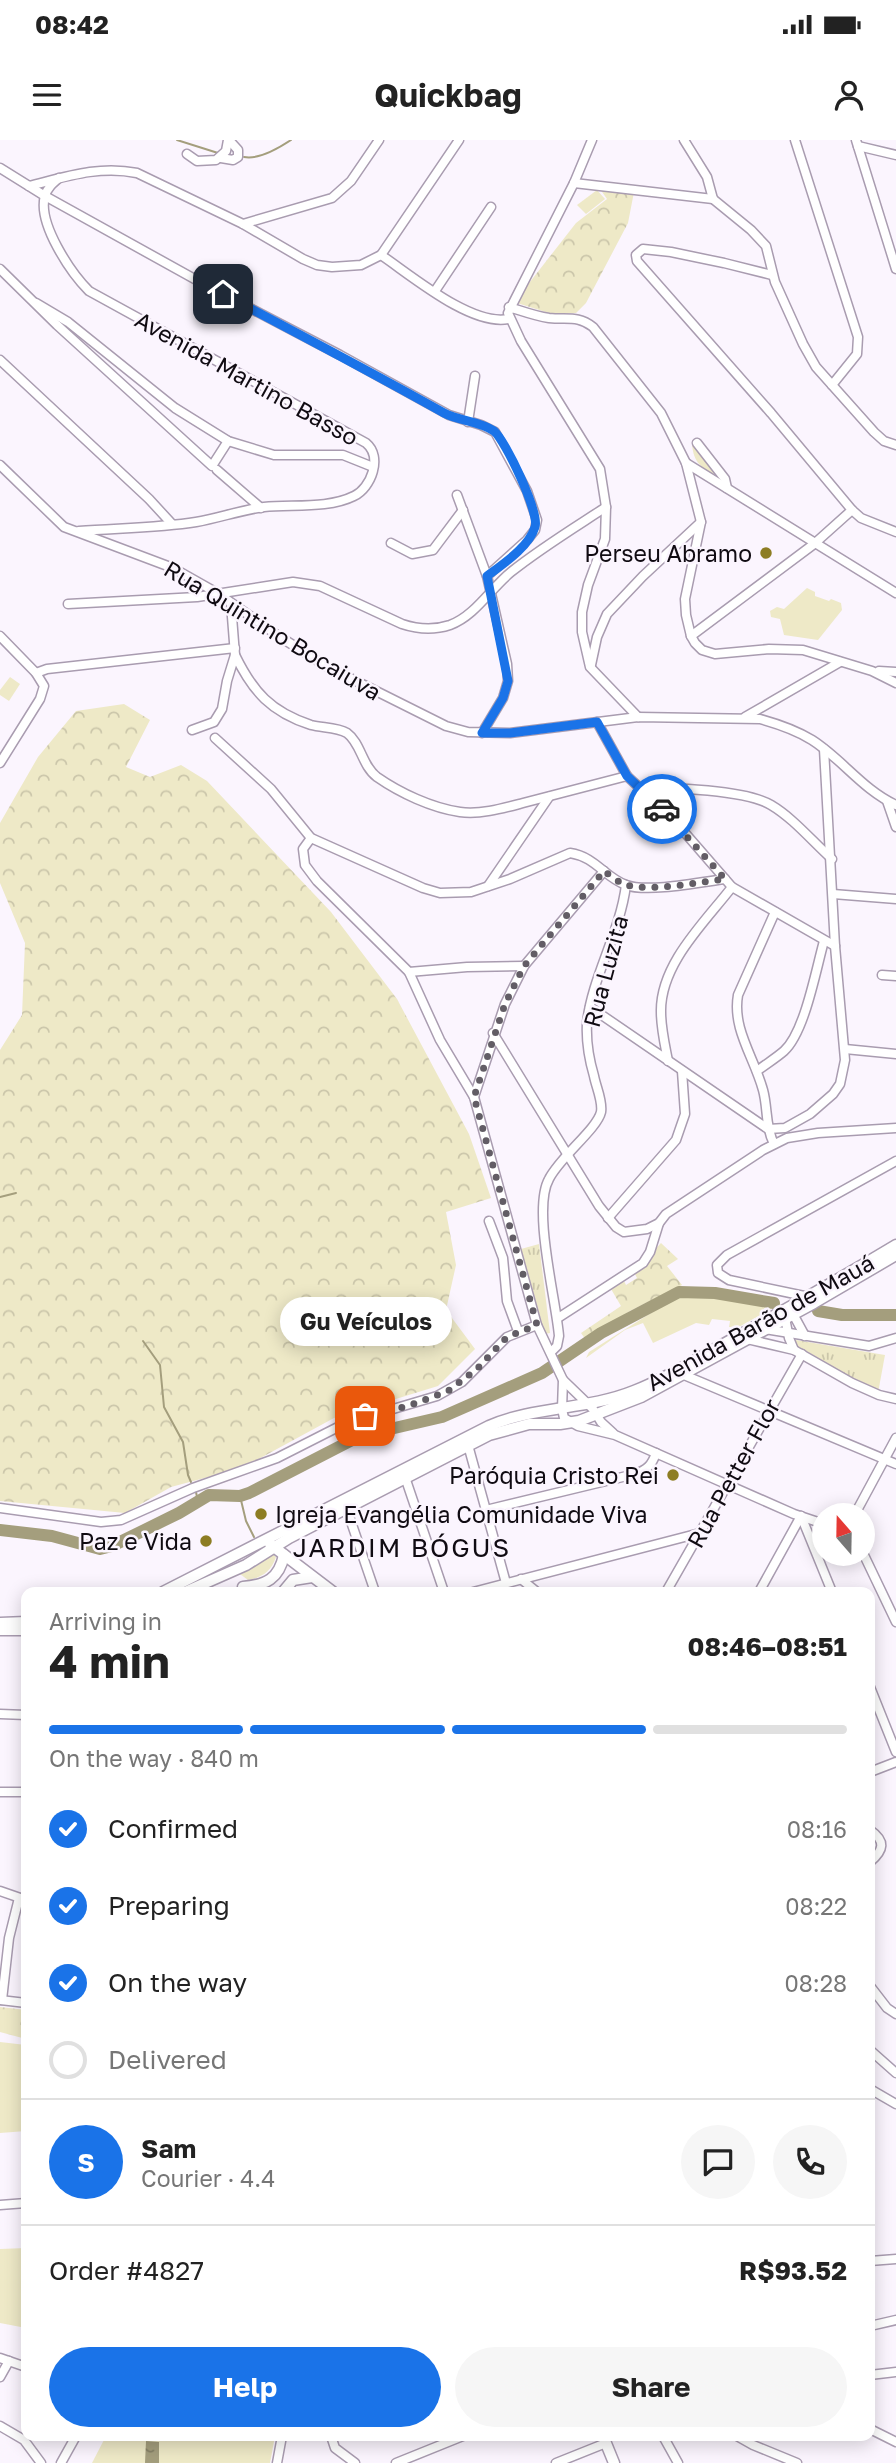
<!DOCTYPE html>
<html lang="en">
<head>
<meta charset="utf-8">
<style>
	:root { --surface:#fff; --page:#f6f6f6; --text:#222; --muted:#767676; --line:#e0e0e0; --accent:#1a73e8 }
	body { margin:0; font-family:"Golos Text",sans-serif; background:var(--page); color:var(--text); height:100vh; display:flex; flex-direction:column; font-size:26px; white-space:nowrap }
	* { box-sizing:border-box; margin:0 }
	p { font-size:23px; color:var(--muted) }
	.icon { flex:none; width:38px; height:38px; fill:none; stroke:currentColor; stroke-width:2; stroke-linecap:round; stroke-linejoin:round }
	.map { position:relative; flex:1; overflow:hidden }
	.details { position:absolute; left:21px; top:1447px; width:854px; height:854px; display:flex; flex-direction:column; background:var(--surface); border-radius:14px; box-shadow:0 4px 18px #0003 }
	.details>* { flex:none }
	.needle { width:46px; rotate:340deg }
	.buttons { position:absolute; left:812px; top:1363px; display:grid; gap:14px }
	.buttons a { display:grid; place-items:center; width:63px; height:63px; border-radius:50%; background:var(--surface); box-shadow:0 4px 18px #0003; font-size:35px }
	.pin { position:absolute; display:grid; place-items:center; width:60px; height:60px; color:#fff; margin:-30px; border-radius:14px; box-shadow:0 4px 10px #0006 }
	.courier { position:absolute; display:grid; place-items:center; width:70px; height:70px; margin:-35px; border:5px solid #1a73e8; border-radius:50%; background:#fff; color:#222; box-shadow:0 2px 9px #0007 }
	.bubble { position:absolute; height:49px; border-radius:24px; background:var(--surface); box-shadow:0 4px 18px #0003; font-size:23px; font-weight:700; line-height:49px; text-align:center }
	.overview em { font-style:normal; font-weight:700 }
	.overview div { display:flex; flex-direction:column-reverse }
	.overview { display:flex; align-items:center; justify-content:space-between; height:119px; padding:0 28px }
	h1 { font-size:46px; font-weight:700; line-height:52px }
	.bar { display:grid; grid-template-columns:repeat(4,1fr); gap:10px 7px; align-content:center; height:84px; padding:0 28px }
	.bar i { height:9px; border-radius:5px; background:var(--line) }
	.bar .current { background:var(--accent) }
	.bar p { grid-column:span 4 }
	.line { display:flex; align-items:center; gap:18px; padding:0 28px; border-top:2px solid var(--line) }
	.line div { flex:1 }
	.round { display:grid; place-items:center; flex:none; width:74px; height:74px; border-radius:37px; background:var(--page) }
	ol { padding:0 28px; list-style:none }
	li { display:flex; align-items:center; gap:21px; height:77px }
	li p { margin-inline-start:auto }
	li .icon { padding:7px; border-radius:50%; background:var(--accent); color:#fff; stroke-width:4 }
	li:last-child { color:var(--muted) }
	li i { width:38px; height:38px; border:4px solid var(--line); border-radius:50% }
	.action { display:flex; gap:14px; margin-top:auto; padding:14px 28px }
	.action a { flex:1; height:80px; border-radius:42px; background:var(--accent); color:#fff; font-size:28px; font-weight:700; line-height:80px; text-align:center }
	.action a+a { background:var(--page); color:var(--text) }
	.status { display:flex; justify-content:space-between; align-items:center; height:49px; padding:0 35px; background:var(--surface); direction:ltr }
	.status svg { height:19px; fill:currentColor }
	header { display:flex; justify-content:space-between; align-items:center; height:91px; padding:0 28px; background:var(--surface); font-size:32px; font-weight:700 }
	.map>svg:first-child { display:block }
	.grass { fill:#eee9c7 }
	.forest { fill:url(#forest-crowns) }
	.park { fill:url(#park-tufts) }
	.water { fill:url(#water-ripples) }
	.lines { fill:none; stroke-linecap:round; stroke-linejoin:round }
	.stream { stroke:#a49e7d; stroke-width:2 }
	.river { stroke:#a49e7d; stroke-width:12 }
	.minor-casing { stroke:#a99cb0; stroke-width:11 }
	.major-casing { stroke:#a99cb0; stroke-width:13 }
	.minor { stroke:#fff; stroke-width:8 }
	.major { stroke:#fff; stroke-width:10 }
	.done { stroke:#625d65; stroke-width:7; stroke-dasharray:0 12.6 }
	.route { stroke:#1a73e8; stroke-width:9 }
	.poi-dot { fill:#8d7d23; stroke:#fbf5fe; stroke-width:2.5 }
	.labels { text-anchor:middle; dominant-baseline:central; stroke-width:5; stroke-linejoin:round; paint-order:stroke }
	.street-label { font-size:23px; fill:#100b12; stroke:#fbf5fe }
	.poi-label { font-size:23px; fill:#100b12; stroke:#fbf5fe; text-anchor:end }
	.quarter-label { font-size:26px; letter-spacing:2px; fill:#100b12; stroke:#fbf5fe }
</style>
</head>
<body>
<div class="status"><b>08:42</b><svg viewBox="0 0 49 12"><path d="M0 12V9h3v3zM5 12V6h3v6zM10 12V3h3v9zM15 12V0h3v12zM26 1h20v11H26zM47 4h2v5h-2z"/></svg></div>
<header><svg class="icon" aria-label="menu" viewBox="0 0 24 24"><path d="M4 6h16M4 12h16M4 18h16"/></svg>Quickbag<svg class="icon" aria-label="person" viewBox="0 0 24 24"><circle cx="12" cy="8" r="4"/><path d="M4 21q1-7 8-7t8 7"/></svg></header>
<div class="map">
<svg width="896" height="2323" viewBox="0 0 896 2323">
	<defs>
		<pattern id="forest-crowns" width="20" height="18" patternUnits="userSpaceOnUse" patternTransform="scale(1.75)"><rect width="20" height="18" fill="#eee9c7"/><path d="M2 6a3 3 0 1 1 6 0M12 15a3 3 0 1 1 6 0" fill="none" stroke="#cbc6aa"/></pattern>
		<pattern id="park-tufts" width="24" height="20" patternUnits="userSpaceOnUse" patternTransform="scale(1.75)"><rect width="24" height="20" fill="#eee9c7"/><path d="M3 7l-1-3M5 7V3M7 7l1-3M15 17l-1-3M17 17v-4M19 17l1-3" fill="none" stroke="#cbc6aa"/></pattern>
		<pattern id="water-ripples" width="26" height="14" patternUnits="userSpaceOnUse" patternTransform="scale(1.75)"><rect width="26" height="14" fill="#a49e7d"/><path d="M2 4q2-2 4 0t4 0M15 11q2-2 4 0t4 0" fill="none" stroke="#847f65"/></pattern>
	</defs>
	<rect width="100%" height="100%" fill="#fbf5fe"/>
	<!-- grass -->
	<g class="grass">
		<polygon points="597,50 605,59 586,74 577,65"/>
		<path d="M697 303 718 332 715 335C700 327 694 322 692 305Z"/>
		<polygon points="807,448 815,452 815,456 829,461 831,459 841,463 842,470 818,500 784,495 780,479 771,477 770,471 777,467 784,469"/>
		<polygon points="10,537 20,544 9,561 0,555 0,550"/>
		<polygon points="690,1154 723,1156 773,1168 737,1188 729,1187 730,1181 712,1179 709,1185 696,1183 653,1203 643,1183 625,1190 586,1218 589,1212 670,1161 678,1156"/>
		<path d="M272 1413 276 1417C271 1432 262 1437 248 1440L240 1434Z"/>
		<polygon points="0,1902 26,1905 26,1991 0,1993"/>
		<polygon points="26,2108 26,2188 0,2183 0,2109"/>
		<polygon points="106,2296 275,2296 270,2323 92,2323"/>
	</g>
	<!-- forest -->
	<g class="forest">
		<polygon points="600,49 634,52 628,83 586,163 576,173 552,174 517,163 526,147 576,83 607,59"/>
		<polygon points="124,564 150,580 126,627 150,637 181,625 207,641 331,772 397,859 469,994 491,1058 446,1072 456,1125 446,1170 475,1209 438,1246 334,1278 242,1328 171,1347 125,1373 0,1361 0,910 22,875 25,803 0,743 0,683 38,617 76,571"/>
		<polygon points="661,1103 678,1119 667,1126 682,1145 630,1171 586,1200 581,1193 621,1166 611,1149 624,1141 626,1145 637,1138 634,1132"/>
		<polygon points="0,1867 26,1870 26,1899 0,1892"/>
	</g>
	<!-- park -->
	<g class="park">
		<polygon points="539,1104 550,1193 545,1194 521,1109"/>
		<polygon points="796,1200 885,1215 878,1253 794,1204"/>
	</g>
	<!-- water -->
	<polygon class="water" points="146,2301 159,2302 159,2323 145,2323"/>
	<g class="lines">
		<!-- stream -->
		<g class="stream">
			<polyline points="177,0 218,13"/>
			<path d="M244 17C259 20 279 8 291 0"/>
			<polyline points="0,1057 16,1053"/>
			<polyline points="143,1201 160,1225 164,1267 183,1302 188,1335 191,1342"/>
			<polyline points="196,1352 198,1362"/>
			<polyline points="240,1356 246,1381 254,1397"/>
		</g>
		<!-- river -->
		<g class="river">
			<polyline points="818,1171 842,1175 896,1175"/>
			<polyline points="0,1390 52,1396 100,1409 112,1406 179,1373 209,1355 240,1356 249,1353 360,1296 442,1277 542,1233 601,1193 679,1152 715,1153 774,1163"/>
		</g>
		<defs>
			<g id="minor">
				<polyline points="592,0 574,43 508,173 521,201 600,329 606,367 605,399 588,445 582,472 582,492 590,527 638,577"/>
				<polyline points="684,0 707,37 713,59 751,90 766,106 775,142 803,204 816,227 874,292 884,301 896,305"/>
				<polyline points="795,0 858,197 857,214 832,245"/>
				<polyline points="856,0 896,129"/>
				<polyline points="858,6 896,15"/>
				<polyline points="187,14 197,21 216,20 226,11 228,0"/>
				<polyline points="221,18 233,20 238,17 238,10 229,0"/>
				<polyline points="0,28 45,56 200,142 340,215 449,275 481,285 495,292 527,351 537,380 535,390 527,400 487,436"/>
				<path d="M59 38C53 43 47 48 45 56 37 83 71 133 89 151L366 303C383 317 371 348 354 356 328 369 292 364 264 367 241 370 219 378 196 382 158 388 117 388 79 391"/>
				<polyline points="574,43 713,59"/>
				<path d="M29 46C65 37 99 25 137 33L243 84 303 119 317 125 332 127 361 125 381 115 459 0"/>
				<polyline points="243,84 332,58 351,41 379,0"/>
				<path d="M381 115C412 136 471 186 508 179"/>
				<polyline points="0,129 57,185 212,326 228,301"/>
				<polyline points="772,135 724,123 671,112 643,109 636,115 637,121 771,273 852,370 861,378 896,392"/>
				<polyline points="435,151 491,67"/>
				<polyline points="36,163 68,182 175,268 228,301 274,315 343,315 373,327"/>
				<path d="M509 167C522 171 535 176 549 178 567 180 578 175 593 187L661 273 686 323 701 382 685 459 686 475 691 496 695 503 702 510 715 514 769 509 803 510 872 531 896 543"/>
				<polyline points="0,220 149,359 172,384"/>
				<polyline points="468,282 475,236"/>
				<polyline points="697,303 725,339 727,348"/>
				<polyline points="686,323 896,453"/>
				<path d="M0 325 64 387 173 428 219 454 277 495 326 526 446 586 468 592 510 593 638 577 760 579C778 584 796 590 812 600 842 619 863 650 896 665"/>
				<polyline points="217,330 261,368"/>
				<polyline points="457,355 487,436 507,524 508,541 503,558 482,593"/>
				<polyline points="391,403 412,414 433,410 463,370"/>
				<path d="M68 464 197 457 293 442 320 446 402 484C417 489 435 490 450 485 475 476 491 448 511 432 541 408 574 388 606 367"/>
				<polyline points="0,496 36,533 44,546 40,559 0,623"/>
				<polyline points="691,496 814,404 852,370"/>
				<path d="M235 515C253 552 271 572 311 585 322 588 337 587 347 593 361 603 362 626 377 637 400 653 432 668 460 672 480 675 504 668 523 663 558 654 592 645 627 636L643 651C668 645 748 651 771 665 793 678 812 701 832 719"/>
				<polyline points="591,525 597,497 607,474 643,436 701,382"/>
				<polyline points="879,531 896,532"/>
				<polyline points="36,533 47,529 235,508"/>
				<polyline points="745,577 840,522"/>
				<polyline points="597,582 627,636"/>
				<polyline points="192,590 214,582 222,569 227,541 235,515 231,464"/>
				<path d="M215 598 271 649 311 698 423 748 440 753 471 752 510 739 570 713C596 717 604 737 626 745 647 753 702 742 725 739"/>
				<polyline points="643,651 672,678 732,747 835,806"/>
				<polyline points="887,661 896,687"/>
				<polyline points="311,698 303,709 305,725 317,741 409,832 440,900 474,957 537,1185 563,1240 562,1269 564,1278 578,1286 615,1295 794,1374 824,1384"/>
				<polyline points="488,746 549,657"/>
				<polyline points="833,754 896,759"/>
				<polyline points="409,832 467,827 524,826"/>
				<polyline points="882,835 896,836"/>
				<polyline points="590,867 768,989 785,988 810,974 833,954 840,944 845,920 835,806 824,609"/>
				<polyline points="493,893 599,1066 616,1087 624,1092 647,1089 659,1083 666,1074 763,1010 787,998 818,993 896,988"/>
				<polyline points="845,909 896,914"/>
				<path d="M668 921C665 905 661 889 661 872 660 824 705 782 732 747"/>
				<path d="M757 931C766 924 776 918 784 911 805 892 816 829 824 801"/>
				<polyline points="474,957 505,864 524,826 604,731"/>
				<path d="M774 1004C765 986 768 968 763 950 754 917 732 889 738 855L775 772"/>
				<polyline points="608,1078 676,1000 685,974 682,931"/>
				<polyline points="489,1081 503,1118 507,1161 518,1191"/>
				<polyline points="809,1157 729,1140 718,1133 717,1125 727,1115 896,1021"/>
				<polyline points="793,1174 805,1196"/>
				<polyline points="558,1178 643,1123 650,1112 659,1083"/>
				<polyline points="785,1178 789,1198 794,1210"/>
				<polyline points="765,1189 869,1206 896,1198"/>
				<polyline points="747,1199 794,1210 852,1243 879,1255 896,1259"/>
				<path d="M551 1212 557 1206 559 1196C556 1159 532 1069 549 1039 560 1017 597 989 601 972 603 961 596 947 594 936 589 919 586 901 587 883 592 837 620 793 626 745"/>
				<polyline points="684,1235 896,1324"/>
				<polyline points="563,1240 593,1269 601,1282 613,1293"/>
				<polyline points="468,1305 506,1443"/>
				<polyline points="405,1337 444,1452"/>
				<polyline points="346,1367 375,1452"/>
				<polyline points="0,1368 101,1382 121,1380 193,1348 277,1318 346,1283 437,1256 462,1242 507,1197 537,1185"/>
				<path d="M486 1370 635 1334C647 1330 652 1325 656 1313"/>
				<polyline points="801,1376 832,1452"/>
				<polyline points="854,1376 896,1298"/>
				<polyline points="814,1404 824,1393"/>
				<polyline points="863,1413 896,1482"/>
				<polyline points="521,1439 537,1452"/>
				<polyline points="473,1452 700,1393"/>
				<polyline points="666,1452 802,1214"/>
				<polyline points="759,1452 801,1376"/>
				<polyline points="870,1547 896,1612"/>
				<polyline points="0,1574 26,1575"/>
				<polyline points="870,1632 896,1622"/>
				<polyline points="0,1652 26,1652"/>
				<path d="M870 1690C886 1701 884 1710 870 1722"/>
				<polyline points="0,1751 26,1760"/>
				<polyline points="870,1846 887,1868 896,1874"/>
				<polyline points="0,1860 26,1863"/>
				<polyline points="2,1860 9,1798 19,1758"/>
				<polyline points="870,1910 896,1933"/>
				<polyline points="870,1949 896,1964"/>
				<polyline points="0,2065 26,2063"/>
				<polyline points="870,2121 896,2119"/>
				<polyline points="870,2186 896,2180"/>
				<polyline points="0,2218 26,2227"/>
				<polyline points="870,2235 896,2232"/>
				<polyline points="0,2237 9,2221"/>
				<polyline points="0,2286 24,2300 41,2323"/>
				<polyline points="870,2289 896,2302"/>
				<polyline points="331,2296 335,2308 355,2323"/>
				<polyline points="663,2296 678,2323"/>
				<polyline points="737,2296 753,2305 797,2323"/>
				<polyline points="61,2323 76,2296"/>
				<polyline points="277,2323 282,2296"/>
				<polyline points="396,2323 463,2296"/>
				<polyline points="556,2323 606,2303"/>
			</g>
			<g id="major">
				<polyline points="270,1404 333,1452"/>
				<path d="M243 1447C266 1445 279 1439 284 1415"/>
				<path d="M163 1452 489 1286C535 1266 587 1270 634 1251 667 1238 697 1219 729 1201 785 1170 841 1138 896 1105"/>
				<polyline points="185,1452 246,1425 289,1398 489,1295 529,1284 560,1284 579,1281 641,1257 814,1163 896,1115"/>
				<polyline points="283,1452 293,1440 312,1437"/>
				<polyline points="0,1483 26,1482"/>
				<polyline points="0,1490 26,1490"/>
				<polyline points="603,2296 614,2323"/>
			</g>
		</defs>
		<!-- minor casing -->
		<use href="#minor" class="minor-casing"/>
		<!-- major casing -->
		<use href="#major" class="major-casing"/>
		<!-- minor -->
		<use href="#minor" class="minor"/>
		<!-- major -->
		<use href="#major" class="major"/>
	</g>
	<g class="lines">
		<!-- done -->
		<path class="done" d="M365 1276 408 1266 448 1251 477 1229 507 1197 537 1185 474 957 505 864 524 826 604 731C611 736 619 743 627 745 648 752 701 742 725 739L662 669"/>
		<!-- route -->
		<path class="route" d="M223 154C297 193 371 232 444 273 459 281 480 281 494 291 505 300 540 373 535 387 529 407 503 424 487 436L508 541 503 558 482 593H510L597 582 627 636 662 669"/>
	</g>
	<!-- markers -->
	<g class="poi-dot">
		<circle cx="766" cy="413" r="7"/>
		<circle cx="673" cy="1335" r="7"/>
		<circle cx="261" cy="1374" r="7"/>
		<circle cx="206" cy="1401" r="7"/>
	</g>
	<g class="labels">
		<!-- street labels -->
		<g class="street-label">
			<text transform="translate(247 238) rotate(29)">Avenida Martino Basso</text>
			<text transform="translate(273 490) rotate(31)">Rua Quintino Bocaiuva</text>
			<text transform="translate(605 831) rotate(-75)">Rua Luzita</text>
			<text transform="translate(760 1182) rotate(-29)">Avenida Barão de Mauá</text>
			<text transform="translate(733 1333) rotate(-61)">Rua Petter Flor</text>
		</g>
		<!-- poi labels -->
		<g class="poi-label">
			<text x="752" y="413">Perseu Abramo</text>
			<text x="659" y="1335">Paróquia Cristo Rei</text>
			<text x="275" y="1374" text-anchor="start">Igreja Evangélia Comunidade Viva</text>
			<text x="192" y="1401">Paz e Vida</text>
		</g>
		<!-- quarter labels -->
		<g class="quarter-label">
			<text x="402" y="1407">JARDIM BÓGUS</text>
		</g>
	</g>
</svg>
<div class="buttons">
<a><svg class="needle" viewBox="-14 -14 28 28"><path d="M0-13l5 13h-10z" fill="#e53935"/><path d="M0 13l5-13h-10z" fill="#767676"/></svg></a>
</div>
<div class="pin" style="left:365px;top:1276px;background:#ea580c"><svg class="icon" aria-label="bag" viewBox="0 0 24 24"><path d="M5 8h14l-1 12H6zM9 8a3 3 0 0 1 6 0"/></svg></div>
<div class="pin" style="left:223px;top:154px;background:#1f2937"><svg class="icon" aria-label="home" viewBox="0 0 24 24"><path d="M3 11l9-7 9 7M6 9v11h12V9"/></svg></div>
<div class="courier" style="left:662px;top:669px"><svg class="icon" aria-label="car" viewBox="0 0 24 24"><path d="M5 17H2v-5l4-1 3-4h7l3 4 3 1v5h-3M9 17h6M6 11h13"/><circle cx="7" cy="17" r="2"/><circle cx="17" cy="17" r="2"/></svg></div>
<div class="bubble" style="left:280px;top:1157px;width:172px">Gu Veículos</div>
<section class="details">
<div class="overview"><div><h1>4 min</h1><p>Arriving in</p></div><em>08:46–08:51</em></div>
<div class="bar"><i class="current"></i><i class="current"></i><i class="current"></i><i></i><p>On the way · 840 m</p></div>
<ol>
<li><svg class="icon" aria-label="check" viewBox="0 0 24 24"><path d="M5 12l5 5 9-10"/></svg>Confirmed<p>08:16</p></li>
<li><svg class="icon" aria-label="check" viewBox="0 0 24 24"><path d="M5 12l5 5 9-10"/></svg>Preparing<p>08:22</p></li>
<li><svg class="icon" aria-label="check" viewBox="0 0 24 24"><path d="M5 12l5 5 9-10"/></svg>On the way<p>08:28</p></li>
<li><i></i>Delivered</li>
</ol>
<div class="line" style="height:126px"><b class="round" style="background:var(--accent);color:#fff">S</b><div><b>Sam</b><p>Courier · 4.4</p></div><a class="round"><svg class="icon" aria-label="chat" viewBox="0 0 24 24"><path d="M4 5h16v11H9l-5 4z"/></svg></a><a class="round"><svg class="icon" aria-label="phone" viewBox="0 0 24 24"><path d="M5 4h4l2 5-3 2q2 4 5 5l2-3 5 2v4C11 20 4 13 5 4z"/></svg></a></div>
<div class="line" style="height:91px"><div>Order #4827</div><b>R$93.52</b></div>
<div class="action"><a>Help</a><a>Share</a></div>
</section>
</div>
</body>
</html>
